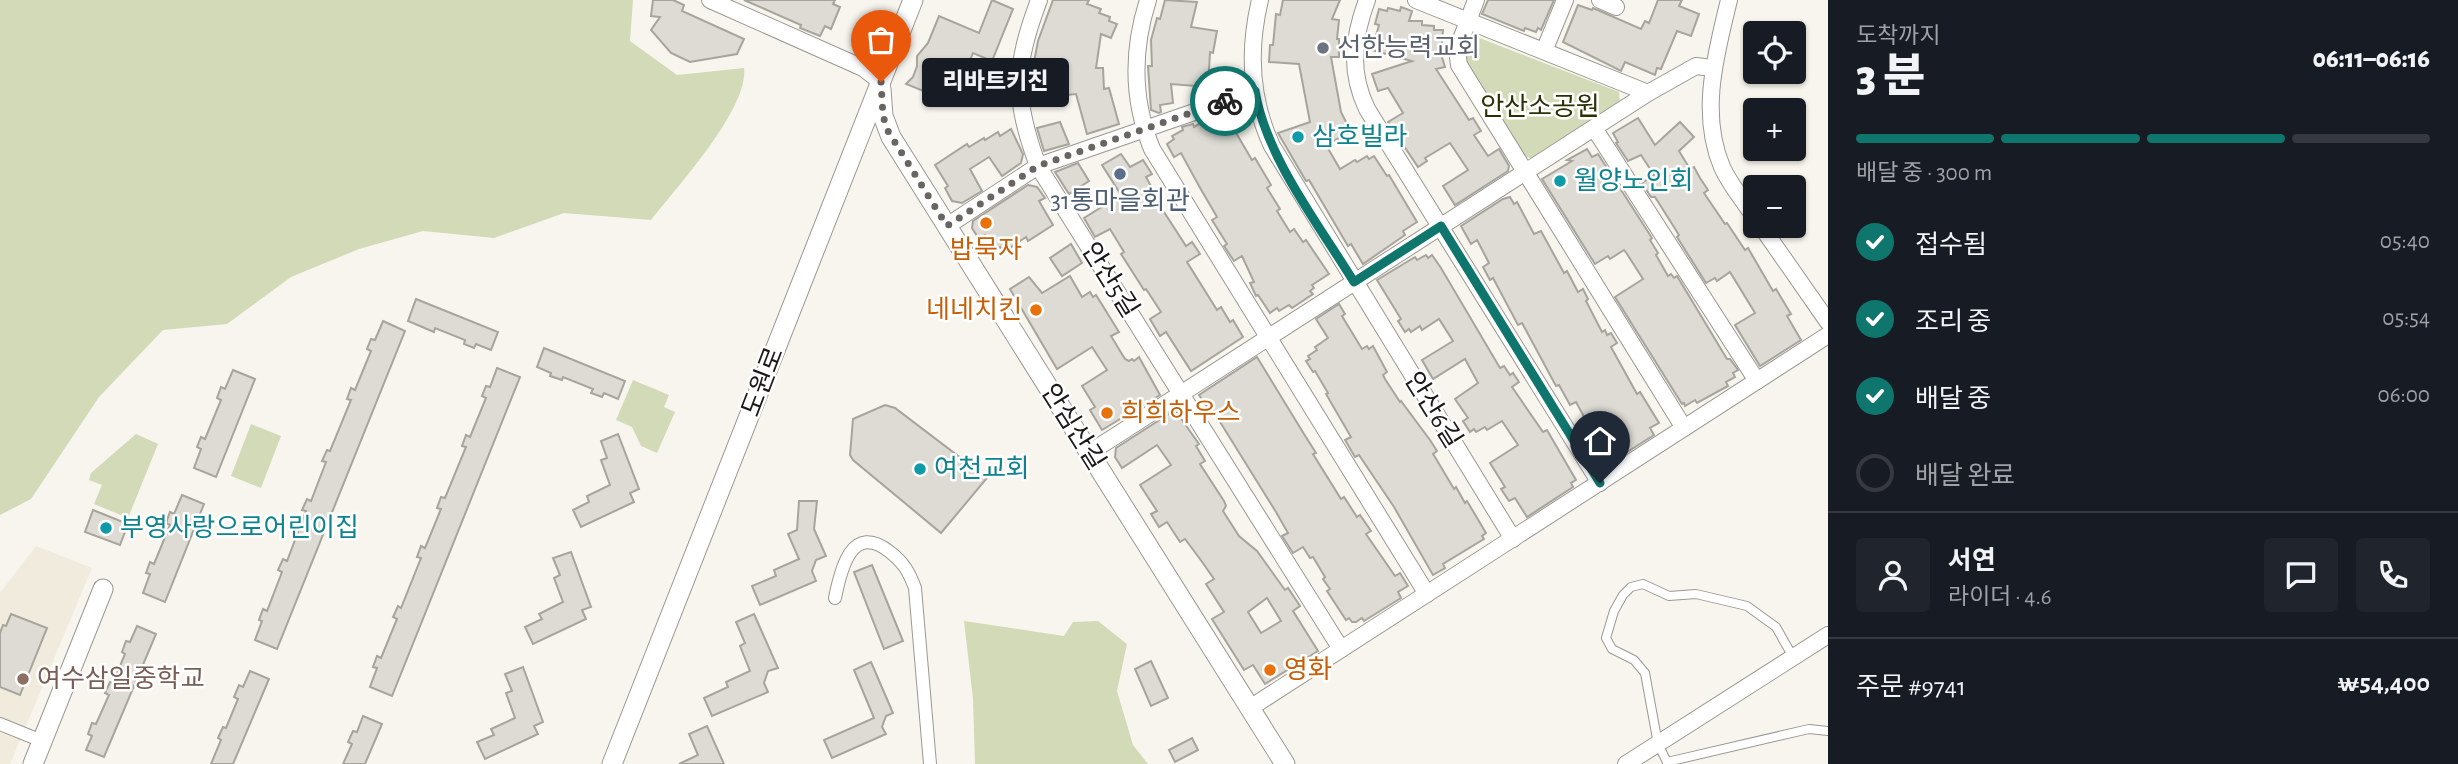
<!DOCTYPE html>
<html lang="ko">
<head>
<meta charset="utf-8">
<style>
	:root { --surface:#171b24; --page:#20242c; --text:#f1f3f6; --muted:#9ea1a6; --line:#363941; --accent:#0f766e }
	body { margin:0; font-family:"Alegreya Sans","Noto Sans KR",sans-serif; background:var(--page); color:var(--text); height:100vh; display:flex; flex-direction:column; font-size:26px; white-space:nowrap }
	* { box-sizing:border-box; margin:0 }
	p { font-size:23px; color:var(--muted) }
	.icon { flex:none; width:38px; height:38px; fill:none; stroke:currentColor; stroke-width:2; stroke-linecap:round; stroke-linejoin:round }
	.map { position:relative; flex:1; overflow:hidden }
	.details { display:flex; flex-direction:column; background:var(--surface); width:630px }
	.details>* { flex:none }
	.fabs { position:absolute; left:1743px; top:21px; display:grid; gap:14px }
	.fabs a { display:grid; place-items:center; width:63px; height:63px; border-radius:7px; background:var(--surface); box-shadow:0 2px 5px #0004; font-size:35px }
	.pin { position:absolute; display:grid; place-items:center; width:60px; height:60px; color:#fff; margin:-72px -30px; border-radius:50% 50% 50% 0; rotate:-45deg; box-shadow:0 0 7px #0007 }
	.pin .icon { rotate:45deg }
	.courier { position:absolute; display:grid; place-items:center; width:70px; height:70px; margin:-35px; border:5px solid #0f766e; border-radius:50%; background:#fff; color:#222; box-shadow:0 2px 9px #0007 }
	.bubble { position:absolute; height:49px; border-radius:7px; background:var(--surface); box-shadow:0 2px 5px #0004; font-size:23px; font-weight:800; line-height:49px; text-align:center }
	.overview em { font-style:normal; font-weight:800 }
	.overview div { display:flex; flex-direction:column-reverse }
	.overview { display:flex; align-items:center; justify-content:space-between; height:119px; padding:0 28px }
	h1 { font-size:46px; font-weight:800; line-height:52px }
	.bar { display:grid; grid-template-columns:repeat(4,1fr); gap:10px 7px; align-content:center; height:84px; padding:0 28px }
	.bar i { height:9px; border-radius:5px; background:var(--line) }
	.bar .current { background:var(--accent) }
	.bar p { grid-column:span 4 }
	.line { display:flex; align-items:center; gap:18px; padding:0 28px; border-top:2px solid var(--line) }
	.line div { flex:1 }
	.round { display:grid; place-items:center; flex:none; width:74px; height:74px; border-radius:7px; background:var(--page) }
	ol { padding:0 28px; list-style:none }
	li { display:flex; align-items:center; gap:21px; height:77px }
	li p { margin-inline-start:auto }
	li .icon { padding:7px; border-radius:50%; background:var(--accent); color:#fff; stroke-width:4 }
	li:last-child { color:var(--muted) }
	li i { width:38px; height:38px; border:4px solid var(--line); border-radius:50% }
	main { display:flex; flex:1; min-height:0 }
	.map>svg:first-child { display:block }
	.built { fill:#f1ebdd }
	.green { fill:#d3dab7 }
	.building { fill:#dddbd4; stroke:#a7a49e; stroke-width:2; fill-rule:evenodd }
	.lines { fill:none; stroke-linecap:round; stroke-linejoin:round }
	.service-casing { stroke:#9b9892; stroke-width:10 }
	.pedestrian-casing { stroke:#9b9892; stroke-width:14 }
	.minor-casing { stroke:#9b9892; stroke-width:18 }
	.tertiary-casing { stroke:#9b9892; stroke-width:21 }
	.service { stroke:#fff; stroke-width:8 }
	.pedestrian { stroke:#fff; stroke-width:12 }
	.minor { stroke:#fff; stroke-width:16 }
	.tertiary { stroke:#fff; stroke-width:19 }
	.done { stroke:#686662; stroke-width:7; stroke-dasharray:0 12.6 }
	.route { stroke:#0f766e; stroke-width:9 }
	.worship-dot { fill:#6b7280; stroke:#fff; stroke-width:2.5 }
	.culture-dot { fill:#0f9aa8; stroke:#fff; stroke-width:2.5 }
	.service-dot { fill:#5c6f8a; stroke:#fff; stroke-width:2.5 }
	.food-dot { fill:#e8710a; stroke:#fff; stroke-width:2.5 }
	.education-dot { fill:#8d6e63; stroke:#fff; stroke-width:2.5 }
	.labels { text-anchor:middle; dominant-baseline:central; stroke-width:5; stroke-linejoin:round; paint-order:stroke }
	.worship-label { font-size:26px; fill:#5b616d; stroke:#fff; text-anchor:start }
	.park-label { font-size:26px; fill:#2a3003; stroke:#fff }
	.culture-label { font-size:26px; fill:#0d838f; stroke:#fff; text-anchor:start }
	.service-label { font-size:26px; fill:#4e5e75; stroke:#fff }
	.food-label { font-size:26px; fill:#c56008; stroke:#fff; text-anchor:start }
	.street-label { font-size:26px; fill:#1a1917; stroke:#fff }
	.education-label { font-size:26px; fill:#785e54; stroke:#fff; text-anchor:start }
</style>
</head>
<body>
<main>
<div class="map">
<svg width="1828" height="764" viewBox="0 0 1828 764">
	<rect width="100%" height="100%" fill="#f8f5ee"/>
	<!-- built -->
	<polygon class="built" points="36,546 92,568 10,764 0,764 0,593"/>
	<!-- green -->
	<g class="green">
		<path d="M0 0H633L630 41 677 75 744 68C749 108 677 187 651 220L564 213 494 238 423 231 359 249 291 277 227 324 163 330 99 397 31 499 0 515Z"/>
		<polygon points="1477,37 1619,92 1620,103 1535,159 1523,156 1463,57 1468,39"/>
		<polygon points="633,380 669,395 664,407 675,412 657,453 641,446 632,427 616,420"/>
		<polygon points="251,424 281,436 261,488 231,476"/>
		<polygon points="136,434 158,444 128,518 94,504 102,485 89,480 91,473"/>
		<polygon points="964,621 1064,636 1073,622 1098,621 1127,644 1117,691 1133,745 1148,764 975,764 973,699"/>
	</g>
	<!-- building -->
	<g class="building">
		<polygon points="653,0 673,0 684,5 682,11 744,39 737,54 690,62 671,53 651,30 660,17 651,16"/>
		<polygon points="744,0 835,0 833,4 840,7 831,29 825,26 820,36 800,28 801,25"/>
		<polygon points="992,0 1013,9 992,61 973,53 953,103 906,84 913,77 917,66 917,56 928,43 939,16 979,33"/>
		<polygon points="1053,0 1089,0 1087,4 1101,9 1099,13 1110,17 1109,21 1117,24 1111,38 1101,34 1096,68 1103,68 1104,89 1109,88 1119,124 1087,134 1076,94 1039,98 1035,68 1033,67 1038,41"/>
		<polygon points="1165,0 1197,2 1191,27 1217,31 1213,53 1210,52 1208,87 1171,84 1173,103 1160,105 1161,112 1159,113 1151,110 1148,66 1152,66 1151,40 1157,18 1160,19"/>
		<polygon points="1283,0 1340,0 1332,19 1339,20 1337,39 1339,39 1339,57 1331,57 1341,112 1351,132 1326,145 1340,169 1355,160 1357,162 1367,156 1369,159 1374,156 1387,176 1389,175 1417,222 1403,231 1405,235 1363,264 1351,244 1348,246 1309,180 1306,181 1278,133 1310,122 1299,64 1269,62 1270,45 1273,45 1276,14 1280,15"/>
		<polygon points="1488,0 1554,0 1541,30 1538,28 1536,32 1525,28 1524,31 1482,14"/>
		<polygon points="1658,0 1682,0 1679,6 1699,14 1691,36 1677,31 1661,69 1657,68 1655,75 1625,62 1621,71 1563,42 1578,5 1592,10 1593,8 1641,29 1645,21 1649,23"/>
		<polygon points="1401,7 1412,11 1409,21 1422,21 1422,25 1434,26 1434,30 1443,30 1441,54 1445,67 1436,69 1469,120 1473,118 1481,131 1474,135 1488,156 1499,149 1509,166 1508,171 1455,205 1443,186 1468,170 1450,143 1425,158 1427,161 1418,167 1388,122 1403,113 1388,88 1378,91 1372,74 1412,61 1372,50 1379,25 1375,24 1379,9 1387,11 1388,8 1400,11"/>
		<polygon points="1222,115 1226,121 1228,119 1252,160 1255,158 1271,185 1267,188 1280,209 1277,211 1290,232 1294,229 1303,242 1306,240 1329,274 1312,285 1314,288 1310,291 1313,294 1292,308 1289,305 1279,311 1277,308 1270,313 1258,295 1256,296 1250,283 1254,282 1242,256 1234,261 1224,246 1227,244 1212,220 1217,217 1199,186 1181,153 1174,157 1167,144 1174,139 1172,136 1183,130 1182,127 1193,124 1194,127 1207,119 1215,116 1216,118"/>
		<polygon points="1638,118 1655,145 1680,122 1694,137 1679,151 1690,169 1694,167 1700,178 1708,190 1704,193 1725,224 1727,223 1745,250 1748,248 1773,291 1776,289 1791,314 1787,316 1801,340 1760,366 1735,325 1755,313 1730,272 1717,281 1715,278 1706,283 1677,237 1679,235 1655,197 1651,197 1642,183 1654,175 1641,155 1628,161 1616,143 1618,142 1613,133"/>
		<polygon points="1060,122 1069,144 1044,151 1037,128"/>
		<polygon points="1011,129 1023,154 1021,163 1002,176 989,157 970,169 982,191 962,203 952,201 945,188 948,186 935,165 967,144 969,147 984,138 985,140 998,132 1000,136"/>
		<polygon points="1587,149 1592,157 1598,154 1652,238 1650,240 1658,253 1656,255 1668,276 1671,274 1674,278 1677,276 1727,359 1730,359 1738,370 1733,373 1735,377 1726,382 1728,386 1697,403 1695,400 1685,406 1684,403 1682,404 1615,297 1643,279 1627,254 1624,250 1610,259 1608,256 1595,264 1542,179 1572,161 1567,160"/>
		<polygon points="1121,154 1130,167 1143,160 1152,174 1146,177 1157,197 1155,198 1186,246 1192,242 1200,254 1187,262 1217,310 1221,307 1230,322 1233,320 1243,337 1191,371 1166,332 1160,336 1150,319 1161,312 1146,289 1144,290 1121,254 1124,252 1110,229 1095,237 1084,218 1121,195 1102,165"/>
		<polygon points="1078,163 1089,181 1069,194 1055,172"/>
		<polygon points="1028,185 1037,187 1045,198 1039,201 1053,225 1028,241 1026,237 1007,250 1005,247 1002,249 1000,247 995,250 985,235 979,239 972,228 973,221"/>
		<polygon points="1510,197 1514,204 1517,202 1534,234 1541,231 1564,273 1567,271 1578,292 1583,289 1588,299 1586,301 1602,332 1605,330 1607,335 1611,333 1617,343 1611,347 1637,394 1640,392 1659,423 1650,428 1654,435 1616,459 1614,455 1606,459 1586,426 1588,424 1576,402 1570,405 1559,385 1556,386 1522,323 1518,325 1493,278 1490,280 1483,267 1489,263 1477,240 1471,244 1461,226 1503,199"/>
		<polygon points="1071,244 1082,263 1062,276 1050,258"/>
		<polygon points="1426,255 1428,258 1432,255 1441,268 1500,368 1504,366 1510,375 1513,373 1519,382 1512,387 1543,432 1547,430 1576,480 1571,483 1573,487 1527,517 1515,498 1509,501 1501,489 1505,487 1490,463 1518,445 1502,421 1487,430 1485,427 1476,432 1474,429 1470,432 1463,421 1468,418 1455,399 1478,383 1465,359 1433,379 1422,360 1453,341 1439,319 1422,330 1420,326 1411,332 1409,329 1405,332 1398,321 1401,319 1377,280 1415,257 1417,260"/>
		<polygon points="1070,276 1082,297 1090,292 1093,297 1096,295 1119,332 1111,336 1125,359 1129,361 1132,359 1134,361 1139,357 1160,395 1102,430 1090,410 1095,407 1082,386 1107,370 1092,347 1057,369 1010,289 1029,277 1042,293"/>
		<polygon points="416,299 498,332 491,350 476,344 474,348 464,344 465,340 435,328 434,332 408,321"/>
		<polygon points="1339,304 1345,314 1342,316 1362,349 1367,346 1369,349 1373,346 1387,372 1383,375 1385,379 1400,402 1401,401 1430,440 1437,451 1433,454 1435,457 1454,489 1456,487 1465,503 1467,501 1486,533 1482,536 1484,539 1443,564 1445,568 1433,575 1394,507 1359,455 1355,457 1345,440 1351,437 1326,394 1328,393 1315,371 1313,372 1306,361 1310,359 1308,356 1317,350 1315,347 1328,338 1316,319"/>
		<polygon points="383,321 405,331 277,649 255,640 262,621 259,620 263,609 267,611 282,572 278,570 283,559 287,561 306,511 302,510 307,499 311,501 326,462 322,461 327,450 330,451 351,400 347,399 351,388 355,390 371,351 367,349 371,339 375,340"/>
		<polygon points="544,348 625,381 618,399 604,393 602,397 591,393 593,389 563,377 562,380 550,376 551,373 537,367"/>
		<polygon points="1257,357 1304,434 1316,453 1313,454 1341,499 1344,497 1357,517 1360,515 1371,531 1366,534 1395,576 1400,573 1408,586 1398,592 1401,598 1364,621 1362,618 1356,622 1352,622 1349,618 1346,620 1327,591 1330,589 1323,579 1325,577 1313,557 1310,558 1303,547 1293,553 1282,536 1288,533 1276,512 1212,409 1210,411 1199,395"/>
		<polygon points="497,368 520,377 392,696 370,687 377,668 373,667 377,656 381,658 397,619 393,617 398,606 401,608 421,558 417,557 421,546 425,548 441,509 437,508 441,497 445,498 466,447 462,446 466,435 470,437 486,398 482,396 486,386 490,387"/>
		<polygon points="233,370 255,379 216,477 194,468 201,449 197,447 201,437 205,439 221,400 217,398 221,387 225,389"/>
		<polygon points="885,405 895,408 987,478 941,533 853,460 850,455 853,419"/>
		<path d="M1175 410 1199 444 1196 446 1205 461 1200 464 1224 501 1226 506 1223 511 1239 536 1257 551 1285 590 1288 588 1300 606 1293 611 1318 651 1265 684 1253 665 1244 670 1212 619 1224 612 1206 584 1214 579 1200 559 1185 539 1180 542 1167 522 1159 527 1151 514 1157 511 1140 485 1171 465 1157 445 1122 468 1115 457 1116 448ZM1267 598 1281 621 1261 633 1248 612Z"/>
		<polygon points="618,434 639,489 630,493 634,502 581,527 573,510 589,502 587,496 610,485 601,460 607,458 601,441"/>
		<polygon points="182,495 204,504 165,602 143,593 150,574 146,573 150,562 154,564 170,525 166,523 170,512 174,514"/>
		<polygon points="799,501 817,501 814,529 826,556 816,560 812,571 816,581 760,605 752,586 776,576 774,570 799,559 788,534 797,530"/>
		<polygon points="93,510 128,524 120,545 85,532"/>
		<polygon points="571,552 591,607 582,610 586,619 533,644 525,627 542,619 539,614 563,602 554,578 560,575 553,558"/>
		<polygon points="872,565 903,641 884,649 854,572"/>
		<polygon points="11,614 47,628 20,695 0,687 0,633 3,625 6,626"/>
		<polygon points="754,614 778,668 768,671 764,683 768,692 712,716 704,698 728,687 726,682 750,671 740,646 745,643 736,622"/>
		<polygon points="137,626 156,634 104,757 86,750 92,736 88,734 92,723 96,724 109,695 105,693 110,682 113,683 125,654 122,652 126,641 130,642"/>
		<polygon points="1151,661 1168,698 1151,706 1135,669"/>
		<polygon points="871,662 893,713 886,716 882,727 886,734 832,758 824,740 874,718 854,670"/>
		<polygon points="523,667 543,722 534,726 538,734 485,759 477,742 494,735 491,729 515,718 506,693 512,691 505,674"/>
		<polygon points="250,671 269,679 233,764 211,764 221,740 218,738 223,727 226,728 238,699 234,697 239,685 243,687"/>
		<polygon points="363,716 382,724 365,764 343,764 352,744 348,742 353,731 357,732"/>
		<polygon points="707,726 724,764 679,764 698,755 689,734"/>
		<polygon points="1192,738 1198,750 1175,762 1169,750"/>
	</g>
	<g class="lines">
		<defs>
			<g id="service">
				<polyline points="1667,762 1809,729 1828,731"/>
				<polyline points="1668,764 1658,744 1645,673 1634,660 1612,649 1606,638 1614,611 1623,595 1631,587 1643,584 1669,596 1696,594 1747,606 1776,627 1793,657"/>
			</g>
			<g id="pedestrian">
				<path d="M835 598C841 568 852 522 890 552 904 563 909 572 915 588L930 764"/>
				<polyline points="0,724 42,741"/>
			</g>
			<g id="minor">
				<polyline points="710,0 863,68 881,82"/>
				<path d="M1039 0C1014 67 1013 98 1038 166L1341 649"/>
				<path d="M1148 0C1132 50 1132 100 1152 149L1427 594"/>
				<path d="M1260 0C1248 50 1250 99 1272 146L1513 539"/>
				<path d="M1367 0C1353 38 1349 71 1367 109L1600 483"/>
				<polyline points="1416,0 1648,93"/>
				<polyline points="1476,0 1457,50 1459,65 1684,428"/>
				<polyline points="1600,0 1616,7"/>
				<path d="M1729 0C1716 54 1699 113 1722 167 1730 185 1744 201 1755 218"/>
				<polyline points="1544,51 1565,0"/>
				<polyline points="1594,128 1757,381"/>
				<polyline points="947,226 1038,166 1255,91"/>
				<polyline points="1761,226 1828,322"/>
				<polyline points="1089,453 1648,93 1696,66 1713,68"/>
				<polyline points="1250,708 1828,335"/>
				<polyline points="1626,764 1828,635"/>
			</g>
			<g id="tertiary">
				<polyline points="881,89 883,116 891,137 1285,764"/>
				<polyline points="33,764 103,589"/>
				<polyline points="612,764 913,0"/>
			</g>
		</defs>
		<!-- service casing -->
		<use href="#service" class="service-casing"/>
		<!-- pedestrian casing -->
		<use href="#pedestrian" class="pedestrian-casing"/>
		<!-- minor casing -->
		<use href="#minor" class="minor-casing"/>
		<!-- tertiary casing -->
		<use href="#tertiary" class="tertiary-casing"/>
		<!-- service -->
		<use href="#service" class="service"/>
		<!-- pedestrian -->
		<use href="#pedestrian" class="pedestrian"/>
		<!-- minor -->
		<use href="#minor" class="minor"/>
		<!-- tertiary -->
		<use href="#tertiary" class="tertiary"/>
	</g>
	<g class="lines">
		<!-- done -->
		<polyline class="done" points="881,82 883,116 888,131 947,226 1038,166 1225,101"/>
		<!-- route -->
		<path class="route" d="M1225 101 1255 91C1266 157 1319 225 1354 282L1441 226 1600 483"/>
	</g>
	<!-- markers -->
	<circle class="worship-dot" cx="1323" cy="48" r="7"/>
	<g class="culture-dot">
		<circle cx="1298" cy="137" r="7"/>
		<circle cx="1560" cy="181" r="7"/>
		<circle cx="920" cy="469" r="7"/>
		<circle cx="106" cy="528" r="7"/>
	</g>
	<circle class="service-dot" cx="1120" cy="174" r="7"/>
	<g class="food-dot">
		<circle cx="986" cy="223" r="7"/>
		<circle cx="1036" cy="310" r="7"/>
		<circle cx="1107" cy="413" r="7"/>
		<circle cx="1270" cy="670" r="7"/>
	</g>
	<circle class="education-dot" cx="23" cy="679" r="7"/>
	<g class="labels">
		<!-- worship labels -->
		<g class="worship-label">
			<text x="1337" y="48">선한능력교회</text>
		</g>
		<!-- park labels -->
		<g class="park-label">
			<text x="1540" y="107">안산소공원</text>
		</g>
		<!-- culture labels -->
		<g class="culture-label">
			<text x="1312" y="137">삼호빌라</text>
			<text x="1574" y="181">월양노인회</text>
			<text x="934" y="469">여천교회</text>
			<text x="120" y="528">부영사랑으로어린이집</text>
		</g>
		<!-- service labels -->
		<g class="service-label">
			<text x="1120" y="201">31통마을회관</text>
		</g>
		<!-- food labels -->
		<g class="food-label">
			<text x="986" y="250" text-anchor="middle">밥묵자</text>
			<text x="1022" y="310" text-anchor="end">네네치킨</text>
			<text x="1121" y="413">희희하우스</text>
			<text x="1284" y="670">영화</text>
		</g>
		<!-- street labels -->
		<g class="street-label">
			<text transform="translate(1110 280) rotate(58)">안산5길</text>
			<text transform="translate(763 382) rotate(-69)">도원로</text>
			<text transform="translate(1433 410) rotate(58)">안산6길</text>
			<text transform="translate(1073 427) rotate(58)">안심산길</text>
		</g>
		<!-- education labels -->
		<g class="education-label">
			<text x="37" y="679">여수삼일중학교</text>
		</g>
	</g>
</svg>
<div class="fabs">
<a><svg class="icon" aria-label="locate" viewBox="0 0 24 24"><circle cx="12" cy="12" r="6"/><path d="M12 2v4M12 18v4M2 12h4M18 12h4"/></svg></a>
<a>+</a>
<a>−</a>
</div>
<div class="pin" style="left:881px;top:82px;background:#ea580c"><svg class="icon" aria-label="bag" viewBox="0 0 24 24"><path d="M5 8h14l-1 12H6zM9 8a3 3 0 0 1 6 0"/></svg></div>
<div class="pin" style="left:1600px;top:483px;background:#1f2937"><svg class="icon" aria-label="home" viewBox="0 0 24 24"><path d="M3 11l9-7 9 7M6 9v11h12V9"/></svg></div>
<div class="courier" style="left:1225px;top:101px"><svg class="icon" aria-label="bike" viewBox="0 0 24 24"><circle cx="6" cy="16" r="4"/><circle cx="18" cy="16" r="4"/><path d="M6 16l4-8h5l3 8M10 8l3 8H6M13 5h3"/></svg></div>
<div class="bubble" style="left:922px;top:58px;width:147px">리바트키친</div>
</div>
<section class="details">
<div class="overview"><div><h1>3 분</h1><p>도착까지</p></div><em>06:11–06:16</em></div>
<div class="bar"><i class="current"></i><i class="current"></i><i class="current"></i><i></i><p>배달 중 · 300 m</p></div>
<ol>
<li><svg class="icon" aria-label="check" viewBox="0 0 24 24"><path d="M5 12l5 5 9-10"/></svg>접수됨<p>05:40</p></li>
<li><svg class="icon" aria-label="check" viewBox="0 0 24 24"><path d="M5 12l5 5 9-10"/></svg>조리 중<p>05:54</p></li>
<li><svg class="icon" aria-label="check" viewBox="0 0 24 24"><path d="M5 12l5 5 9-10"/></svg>배달 중<p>06:00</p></li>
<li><i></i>배달 완료</li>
</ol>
<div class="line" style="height:126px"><a class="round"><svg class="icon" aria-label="person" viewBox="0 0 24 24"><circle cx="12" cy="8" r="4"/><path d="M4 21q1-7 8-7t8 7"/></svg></a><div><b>서연</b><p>라이더 · 4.6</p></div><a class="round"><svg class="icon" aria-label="chat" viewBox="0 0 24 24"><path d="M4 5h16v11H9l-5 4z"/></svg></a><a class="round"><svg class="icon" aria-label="phone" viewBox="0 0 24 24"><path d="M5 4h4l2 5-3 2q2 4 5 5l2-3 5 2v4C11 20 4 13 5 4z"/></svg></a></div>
<div class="line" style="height:91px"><div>주문 #9741</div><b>₩54,400</b></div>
</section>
</main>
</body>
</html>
